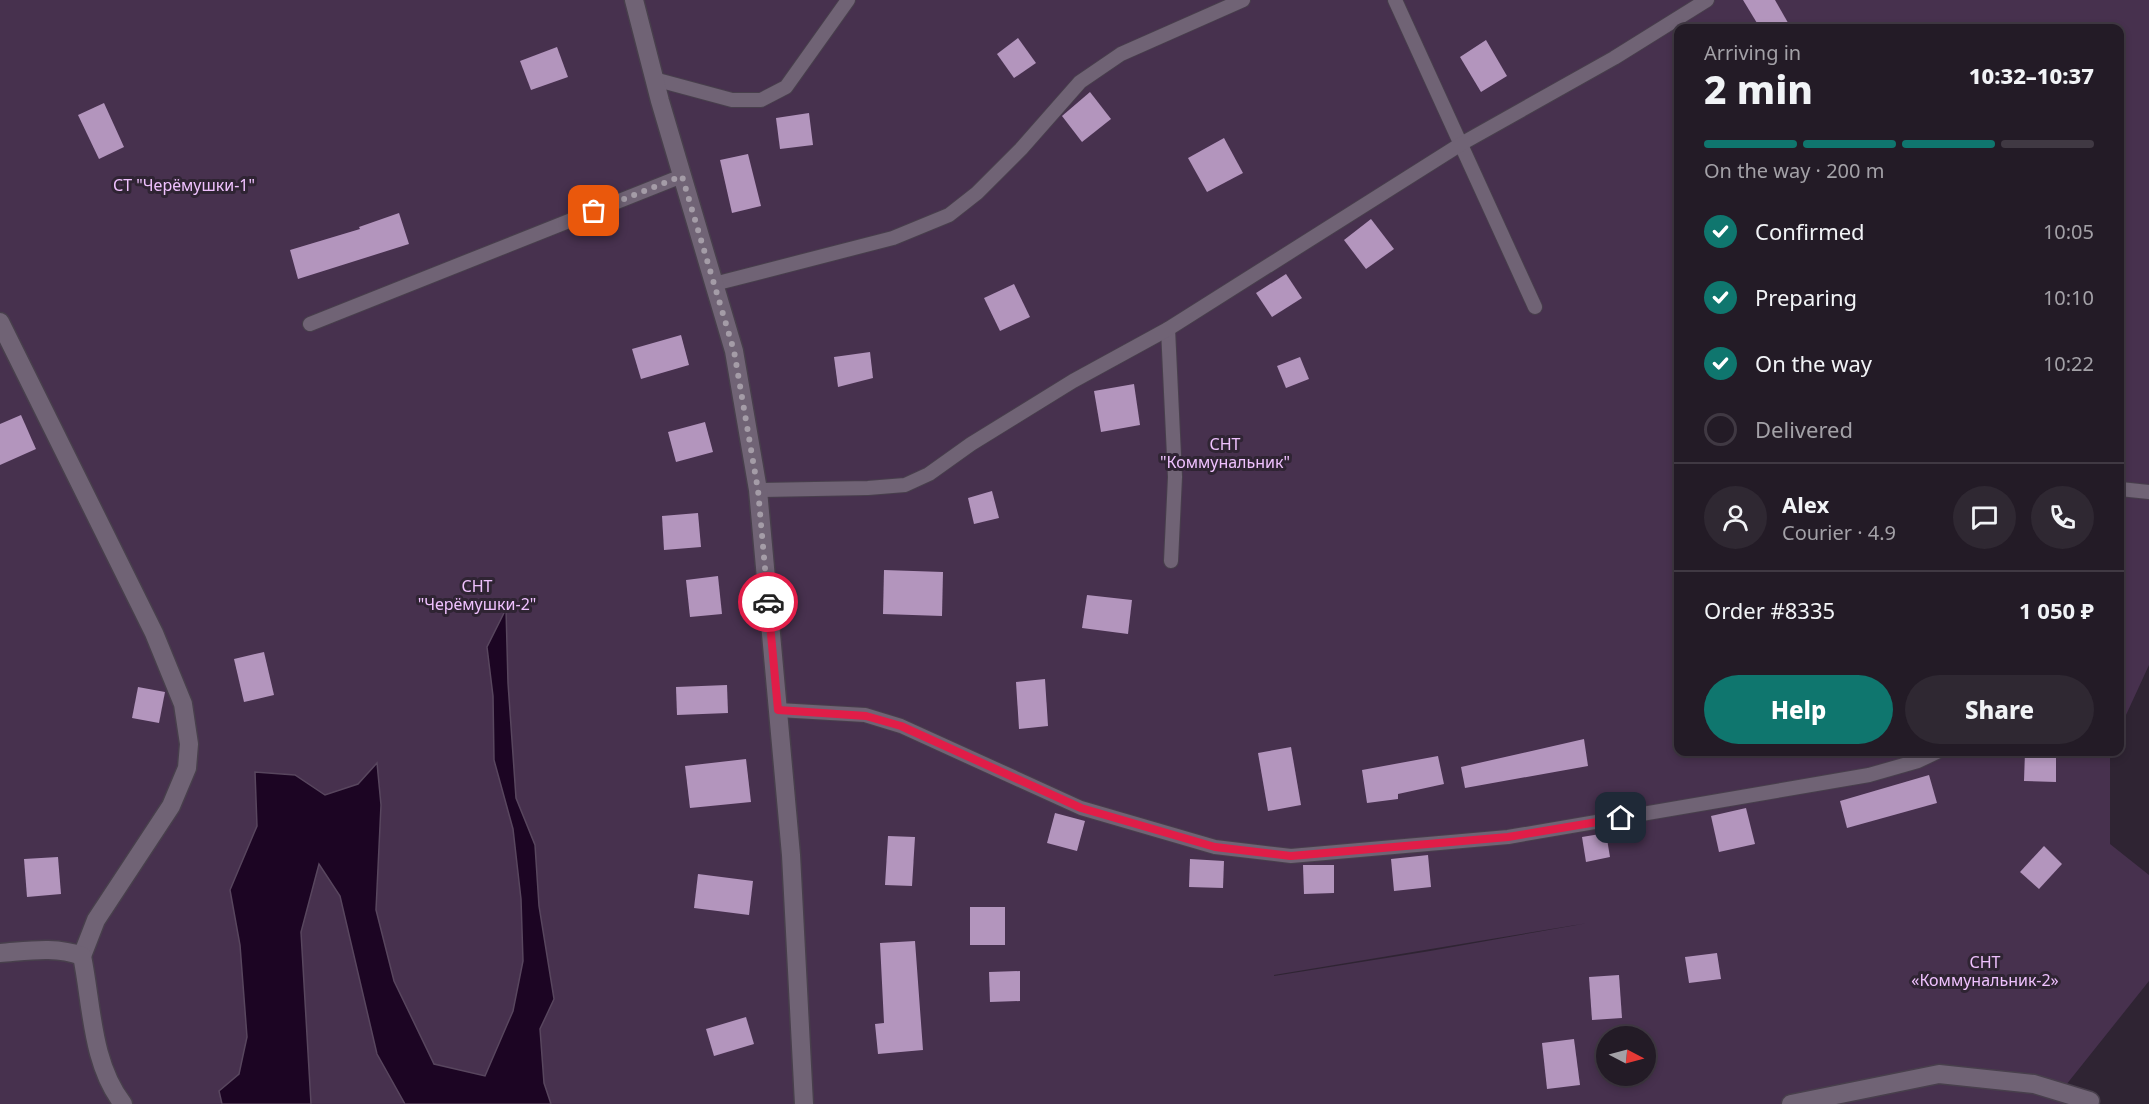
<!DOCTYPE html>
<html lang="en">
<head>
<meta charset="utf-8">
<style>
	:root { --surface:#231b26; --page:#2f2832; --text:#f1f3f6; --muted:#a3a1a7; --line:#403943; --accent:#0f766e }
	body { margin:0; font-family:"Noto Sans",sans-serif; background:var(--page); color:var(--text); height:100vh; display:flex; flex-direction:column; font-size:22px; white-space:nowrap }
	* { box-sizing:border-box; margin:0 }
	p { font-size:20px; color:var(--muted) }
	.icon { flex:none; width:33px; height:33px; fill:none; stroke:currentColor; stroke-width:2; stroke-linecap:round; stroke-linejoin:round }
	.map { position:relative; flex:1; overflow:hidden }
	.side { position:absolute; left:1674px; top:24px; width:450px; height:732px; display:flex; flex-direction:column; background:var(--surface); border-radius:12px; box-shadow:0 3px 9px #0003,0 0 0 2px var(--line) }
	.side>* { flex:none }
	.needle { width:39px; rotate:96deg }
	.controls { position:absolute; left:1596px; top:1026px; display:grid; gap:12px }
	.controls a { display:grid; place-items:center; width:60px; height:60px; border-radius:50%; background:var(--surface); box-shadow:0 3px 9px #0003,0 0 0 2px var(--line); font-size:30px }
	.pin { position:absolute; display:grid; place-items:center; width:51px; height:51px; color:#fff; margin:-26px; border-radius:12px; box-shadow:0 3px 9px #0006 }
	.courier { position:absolute; display:grid; place-items:center; width:60px; height:60px; margin:-30px; border:4px solid #e11d48; border-radius:50%; background:#fff; color:#222; box-shadow:0 2px 8px #0007 }
	.overview em { font-style:normal; font-weight:800 }
	.overview div { display:flex; flex-direction:column-reverse }
	.overview { display:flex; align-items:center; justify-content:space-between; height:102px; padding:0 30px }
	h1 { font-size:39px; font-weight:800; line-height:45px }
	.bar { display:grid; grid-template-columns:repeat(4,1fr); gap:9px 6px; align-content:center; height:72px; padding:0 30px }
	.bar i { height:8px; border-radius:4px; background:var(--line) }
	.bar .active { background:var(--accent) }
	.bar p { grid-column:span 4 }
	.line { display:flex; align-items:center; gap:15px; padding:0 30px; border-top:2px solid var(--line) }
	.line div { flex:1 }
	.round { display:grid; place-items:center; flex:none; width:63px; height:63px; border-radius:32px; background:var(--page) }
	ol { padding:0 30px; list-style:none }
	li { display:flex; align-items:center; gap:18px; height:66px }
	li p { margin-inline-start:auto }
	li .icon { padding:6px; border-radius:50%; background:var(--accent); color:#fff; stroke-width:4 }
	li:last-child { color:var(--muted) }
	li i { width:33px; height:33px; border:3px solid var(--line); border-radius:50% }
	.cta { display:flex; gap:12px; margin-top:auto; padding:12px 30px }
	.cta a { flex:1; height:69px; border-radius:36px; background:var(--accent); color:#fff; font-size:24px; font-weight:800; line-height:69px; text-align:center }
	.cta a+a { background:var(--page); color:var(--text) }
	.map>svg:first-child { display:block }
	.green { fill:#47314e; fill-rule:evenodd }
	.water { fill:#1c0523; stroke:#58465e; stroke-width:1.5 }
	.building { fill:#b395bd }
	.lines { fill:none; stroke-linecap:round; stroke-linejoin:round }
	.lane-casing { stroke:#483f4c; stroke-width:16 }
	.street-casing { stroke:#483f4c; stroke-width:21 }
	.lane { stroke:#706375; stroke-width:14 }
	.street { stroke:#706375; stroke-width:18 }
	.done { stroke:#a49ca7; stroke-width:6; stroke-dasharray:0 10.8 }
	.route { stroke:#e11d48; stroke-width:8 }
	.labels { text-anchor:middle; dominant-baseline:central; stroke-width:6; stroke-linejoin:round; paint-order:stroke }
	.park-label { font-size:16px; fill:#efc1fe; stroke:#2f2433 }
</style>
</head>
<body>
<div class="map">
<svg width="2149" height="1104" viewBox="0 0 2149 1104">
	<rect width="100%" height="100%" fill="#2f2433"/>
	<!-- green -->
	<path class="green" d="M0 0H2149V665L2120 728V28H1678V752H2110V844L2149 875V981L2066 1085 2071 1104H0ZM1588 923 1430 951 1274 976V975ZM1606 1036H1646V1076H1606Z"/>
	<!-- water -->
	<polygon class="water" points="506,609 508,683 516,798 535,845 539,906 554,999 540,1029 544,1083 551,1104 405,1104 377,1054 340,896 319,864 301,932 311,1104 222,1104 219,1091 239,1074 247,1037 240,945 230,890 257,826 255,772 295,775 325,795 358,784 377,763 381,805 376,910 394,981 434,1064 485,1076 513,1011 523,961 521,899 513,829 494,760 493,696 487,647"/>
	<!-- building -->
	<g class="building">
		<polygon points="1743,0 1775,0 1791,28 1760,28"/>
		<polygon points="1018,38 1036,63 1014,78 997,54"/>
		<polygon points="1486,40 1507,76 1481,92 1460,57"/>
		<polygon points="557,47 568,77 531,90 520,61"/>
		<polygon points="1090,92 1111,119 1082,142 1062,116"/>
		<polygon points="104,103 124,147 99,159 78,115"/>
		<polygon points="809,113 813,145 780,149 776,118"/>
		<polygon points="1224,138 1243,173 1207,192 1188,158"/>
		<polygon points="748,154 761,206 732,213 720,160"/>
		<polygon points="399,213 409,244 298,279 290,250 360,229 359,227"/>
		<polygon points="1371,219 1394,249 1366,269 1344,240"/>
		<polygon points="1286,274 1302,298 1272,317 1256,293"/>
		<polygon points="1014,284 1030,317 1000,331 984,298"/>
		<polygon points="681,335 689,365 641,379 632,349"/>
		<polygon points="870,352 873,378 838,387 834,357"/>
		<polygon points="1300,357 1309,379 1286,388 1277,366"/>
		<polygon points="1134,384 1140,425 1101,432 1094,391"/>
		<polygon points="21,415 36,449 0,465 0,424"/>
		<polygon points="705,422 713,452 676,462 668,432"/>
		<polygon points="992,491 999,518 974,524 968,498"/>
		<polygon points="698,513 701,547 664,550 662,516"/>
		<polygon points="884,570 943,572 942,616 883,614"/>
		<polygon points="718,576 722,614 690,617 686,580"/>
		<polygon points="1087,595 1132,600 1128,634 1082,628"/>
		<polygon points="264,652 274,695 244,702 234,659"/>
		<polygon points="1045,679 1048,726 1019,729 1016,682"/>
		<polygon points="727,685 728,713 677,715 676,687"/>
		<polygon points="138,687 165,692 159,723 132,718"/>
		<polygon points="1584,739 1588,766 1465,788 1461,767"/>
		<polygon points="1291,747 1301,805 1268,811 1258,753"/>
		<polygon points="2025,752 2056,752 2056,782 2024,781"/>
		<polygon points="1438,756 1444,784 1398,794 1398,799 1367,803 1362,770"/>
		<polygon points="746,759 751,802 690,808 685,766"/>
		<polygon points="1929,775 1937,803 1847,828 1840,801"/>
		<polygon points="1746,808 1755,844 1719,852 1711,816"/>
		<polygon points="1055,813 1085,821 1077,851 1047,843"/>
		<polygon points="1606,833 1610,857 1586,862 1582,837"/>
		<polygon points="888,836 915,837 912,886 885,885"/>
		<polygon points="2044,846 2062,864 2039,889 2020,872"/>
		<polygon points="1428,855 1431,887 1394,891 1391,859"/>
		<polygon points="58,857 61,894 27,897 24,859"/>
		<polygon points="1190,859 1224,861 1223,888 1189,887"/>
		<polygon points="1303,865 1334,865 1334,893 1304,894"/>
		<polygon points="698,874 753,881 749,915 694,908"/>
		<rect x="970" y="907" width="35" height="38"/>
		<polygon points="915,941 923,1050 878,1054 875,1024 884,1023 880,943"/>
		<polygon points="1717,953 1721,979 1689,983 1685,957"/>
		<polygon points="1020,971 1020,1001 990,1002 989,972"/>
		<polygon points="1619,975 1622,1018 1592,1020 1589,977"/>
		<polygon points="746,1017 754,1044 714,1056 706,1029"/>
		<polygon points="1574,1039 1580,1085 1547,1089 1542,1043"/>
	</g>
	<g class="lines">
		<defs>
			<g id="lane">
				<polyline points="1395,0 1535,307"/>
				<polyline points="654,79 732,100 761,100 786,87 848,0"/>
				<polyline points="714,284 893,238 949,215 977,193 1021,149 1080,82 1121,54 1243,0"/>
				<polyline points="310,324 682,176"/>
				<polyline points="1168,329 1175,477 1171,561"/>
				<polyline points="2120,489 2149,492"/>
				<polyline points="758,490 868,488 905,485 929,474 971,444 1073,381 1168,329 1461,144 1614,58 1707,0"/>
				<polyline points="778,710 865,715 901,726 1081,808 1215,847 1291,856 1508,837 1869,775 1918,761 1937,752"/>
			</g>
			<g id="street">
				<polyline points="634,0 660,101 734,351 758,490 791,855 804,1104"/>
				<polyline points="0,322 154,633 183,704 189,744 187,768 171,806 96,920 82,956"/>
				<path d="M0 953C28 951 55 946 82 956 92 1004 91 1063 123 1104"/>
				<polyline points="1791,1104 1939,1074 2034,1084 2090,1101"/>
			</g>
		</defs>
		<!-- lane casing -->
		<use href="#lane" class="lane-casing"/>
		<!-- street casing -->
		<use href="#street" class="street-casing"/>
		<!-- lane -->
		<use href="#lane" class="lane"/>
		<!-- street -->
		<use href="#street" class="street"/>
	</g>
	<g class="lines">
		<!-- done -->
		<polyline class="done" points="594,211 682,176 734,351 758,490 768,602"/>
		<!-- route -->
		<polyline class="route" points="768,602 778,710 866,716 901,726 1081,808 1215,847 1291,856 1508,837 1621,818"/>
	</g>
	<g class="labels">
		<!-- park labels -->
		<g class="park-label">
			<text x="184" y="185">СТ "Черёмушки-1"</text>
			<text x="1225" y="444">СНТ<tspan x="1225" dy="18">"Коммунальник"</tspan></text>
			<text x="477" y="586">СНТ<tspan x="477" dy="18">"Черёмушки-2"</tspan></text>
			<text x="1985" y="962">СНТ<tspan x="1985" dy="18">«Коммунальник-2»</tspan></text>
		</g>
	</g>
</svg>
<div class="controls">
<a><svg class="needle" viewBox="-14 -14 28 28"><path d="M0-13l5 13h-10z" fill="#e53935"/><path d="M0 13l5-13h-10z" fill="#a3a1a7"/></svg></a>
</div>
<div class="pin" style="left:594px;top:211px;background:#ea580c"><svg class="icon" aria-label="bag" viewBox="0 0 24 24"><path d="M5 8h14l-1 12H6zM9 8a3 3 0 0 1 6 0"/></svg></div>
<div class="pin" style="left:1621px;top:818px;background:#1f2937"><svg class="icon" aria-label="home" viewBox="0 0 24 24"><path d="M3 11l9-7 9 7M6 9v11h12V9"/></svg></div>
<div class="courier" style="left:768px;top:602px"><svg class="icon" aria-label="car" viewBox="0 0 24 24"><path d="M5 17H2v-5l4-1 3-4h7l3 4 3 1v5h-3M9 17h6M6 11h13"/><circle cx="7" cy="17" r="2"/><circle cx="17" cy="17" r="2"/></svg></div>
<section class="side">
<div class="overview"><div><h1>2 min</h1><p>Arriving in</p></div><em>10:32–10:37</em></div>
<div class="bar"><i class="active"></i><i class="active"></i><i class="active"></i><i></i><p>On the way · 200 m</p></div>
<ol>
<li><svg class="icon" aria-label="check" viewBox="0 0 24 24"><path d="M5 12l5 5 9-10"/></svg>Confirmed<p>10:05</p></li>
<li><svg class="icon" aria-label="check" viewBox="0 0 24 24"><path d="M5 12l5 5 9-10"/></svg>Preparing<p>10:10</p></li>
<li><svg class="icon" aria-label="check" viewBox="0 0 24 24"><path d="M5 12l5 5 9-10"/></svg>On the way<p>10:22</p></li>
<li><i></i>Delivered</li>
</ol>
<div class="line" style="height:108px"><a class="round"><svg class="icon" aria-label="person" viewBox="0 0 24 24"><circle cx="12" cy="8" r="4"/><path d="M4 21q1-7 8-7t8 7"/></svg></a><div><b>Alex</b><p>Courier · 4.9</p></div><a class="round"><svg class="icon" aria-label="chat" viewBox="0 0 24 24"><path d="M4 5h16v11H9l-5 4z"/></svg></a><a class="round"><svg class="icon" aria-label="phone" viewBox="0 0 24 24"><path d="M5 4h4l2 5-3 2q2 4 5 5l2-3 5 2v4C11 20 4 13 5 4z"/></svg></a></div>
<div class="line" style="height:78px"><div>Order #8335</div><b>1 050 ₽</b></div>
<div class="cta"><a>Help</a><a>Share</a></div>
</section>
</div>
</body>
</html>
